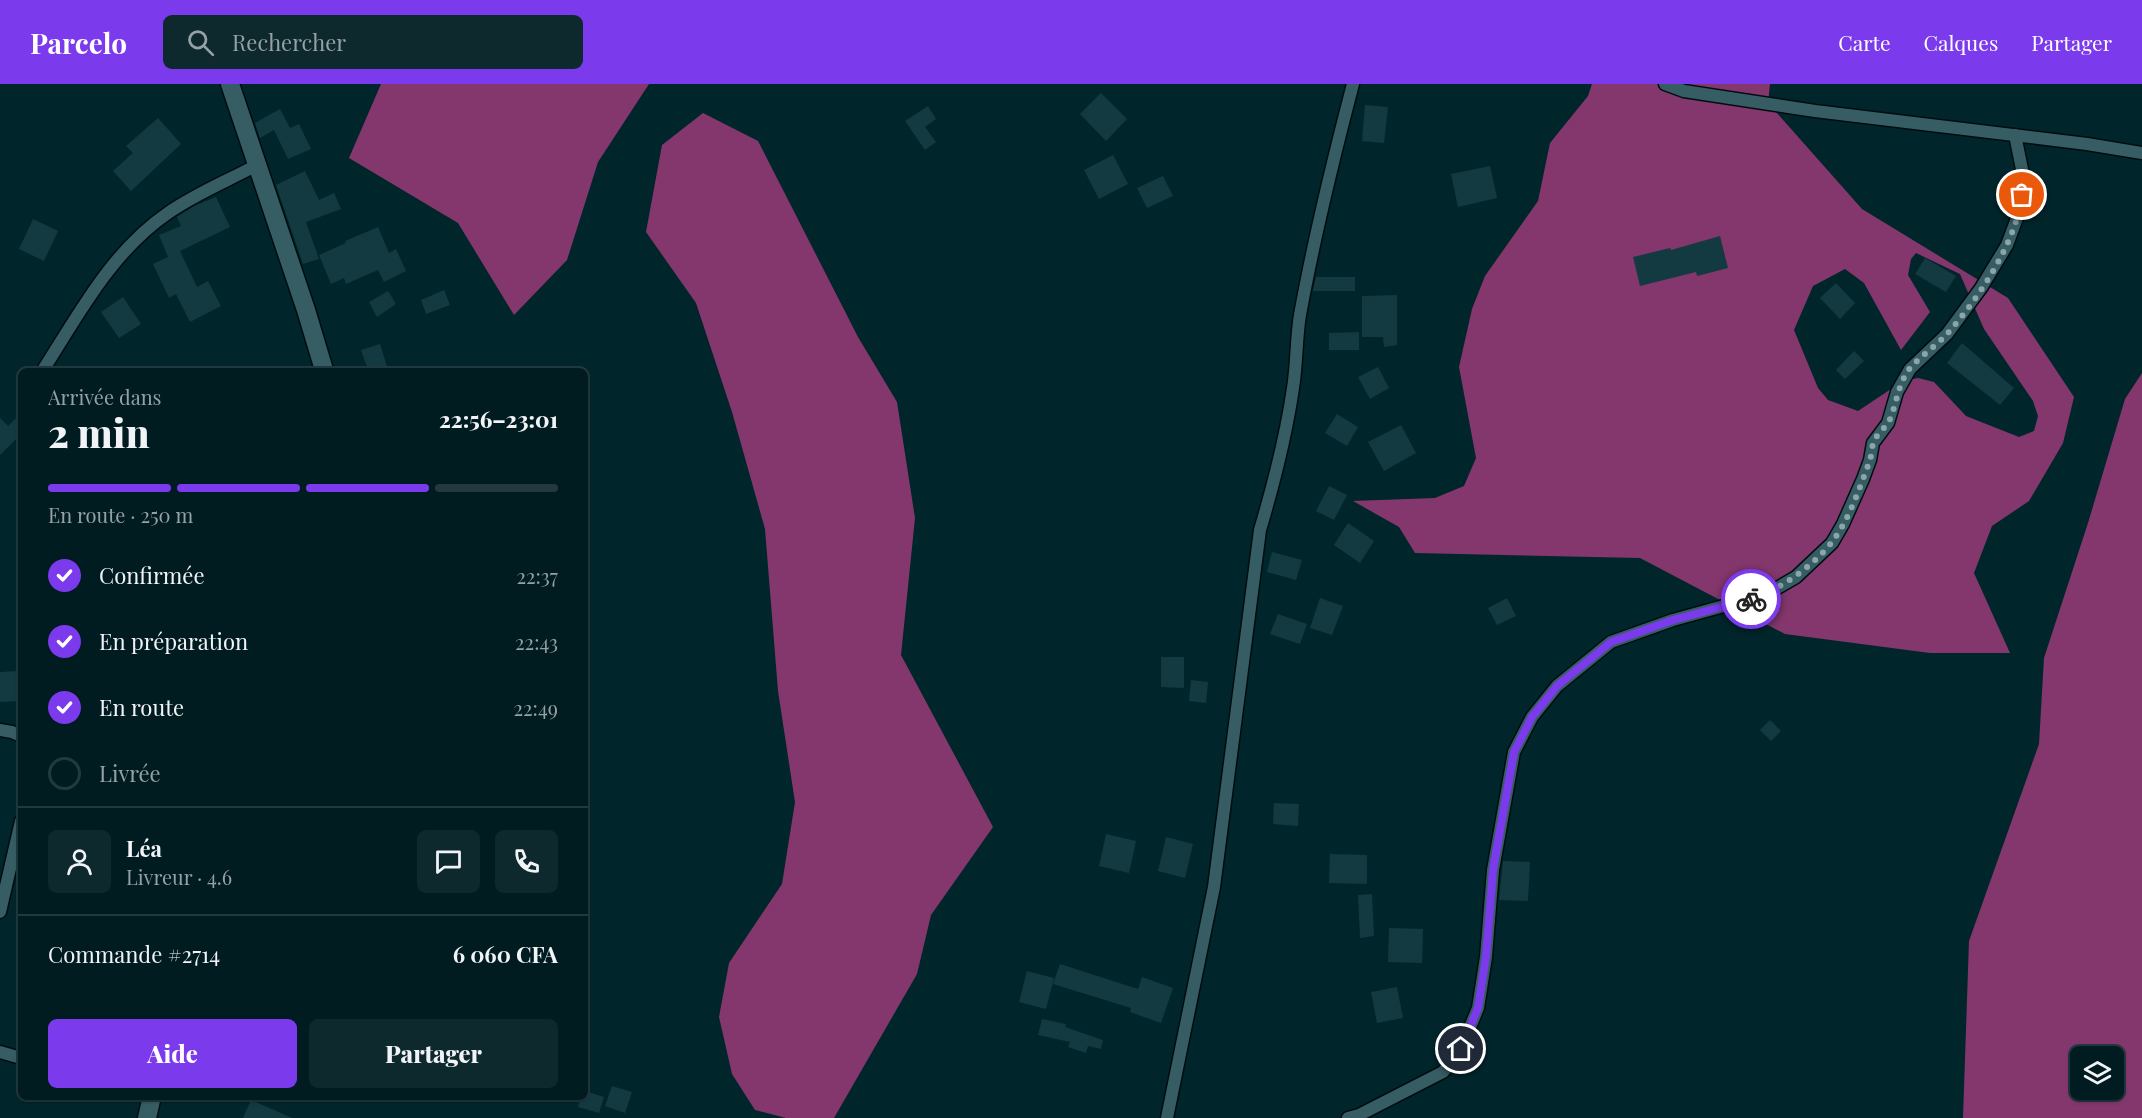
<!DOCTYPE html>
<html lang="fr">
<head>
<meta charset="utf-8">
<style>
	:root { --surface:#001c21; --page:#0e292e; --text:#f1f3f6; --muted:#95a1a5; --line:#223a3f; --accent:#7c3aed }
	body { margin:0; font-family:"Playfair Display",serif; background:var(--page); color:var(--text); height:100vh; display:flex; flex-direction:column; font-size:22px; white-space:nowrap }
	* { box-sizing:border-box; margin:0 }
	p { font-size:20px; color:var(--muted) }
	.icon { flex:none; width:33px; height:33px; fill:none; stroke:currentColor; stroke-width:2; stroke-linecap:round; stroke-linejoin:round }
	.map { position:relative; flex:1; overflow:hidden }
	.panel { position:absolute; left:18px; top:284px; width:570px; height:732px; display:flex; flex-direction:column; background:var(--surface); border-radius:9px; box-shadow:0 2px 4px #0004,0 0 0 2px var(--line) }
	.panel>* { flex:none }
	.tools { position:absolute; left:2070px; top:962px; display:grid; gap:12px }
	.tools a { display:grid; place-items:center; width:54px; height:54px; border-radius:9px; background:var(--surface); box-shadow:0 2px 4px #0004,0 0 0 2px var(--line); font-size:30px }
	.pin { position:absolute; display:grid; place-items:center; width:51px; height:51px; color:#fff; margin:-26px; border:3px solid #fff; border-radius:50%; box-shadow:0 2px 6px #0007 }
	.courier { position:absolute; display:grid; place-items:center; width:60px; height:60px; margin:-30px; border:4px solid #7c3aed; border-radius:50%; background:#fff; color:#222; box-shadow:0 2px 8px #0007 }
	.overview em { font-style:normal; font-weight:800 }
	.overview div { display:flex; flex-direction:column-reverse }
	.overview { display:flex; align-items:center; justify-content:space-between; height:102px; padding:0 30px }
	h1 { font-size:39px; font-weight:800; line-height:45px }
	.bar { display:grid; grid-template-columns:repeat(4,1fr); gap:9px 6px; align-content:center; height:72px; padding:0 30px }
	.bar i { height:8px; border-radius:4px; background:var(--line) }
	.bar .active { background:var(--accent) }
	.bar p { grid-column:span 4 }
	.line { display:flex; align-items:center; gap:15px; padding:0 30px; border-top:2px solid var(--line) }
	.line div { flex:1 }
	.round { display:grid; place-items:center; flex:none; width:63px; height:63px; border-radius:9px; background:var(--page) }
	ol { padding:0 30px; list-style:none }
	li { display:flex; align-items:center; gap:18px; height:66px }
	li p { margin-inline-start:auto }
	li .icon { padding:6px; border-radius:50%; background:var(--accent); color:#fff; stroke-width:4 }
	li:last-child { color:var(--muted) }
	li i { width:33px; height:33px; border:3px solid var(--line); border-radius:50% }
	.action { display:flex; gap:12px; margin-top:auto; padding:12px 30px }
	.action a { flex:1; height:69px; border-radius:9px; background:var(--accent); color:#fff; font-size:24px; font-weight:800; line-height:69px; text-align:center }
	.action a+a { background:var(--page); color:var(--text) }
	header { display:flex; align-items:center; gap:36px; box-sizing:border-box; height:84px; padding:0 30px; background:var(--accent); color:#fff }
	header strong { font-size:28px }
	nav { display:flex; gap:33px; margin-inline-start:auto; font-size:21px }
	.search { width:420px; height:54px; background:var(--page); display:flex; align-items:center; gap:15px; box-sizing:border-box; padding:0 21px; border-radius:9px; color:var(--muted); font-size:22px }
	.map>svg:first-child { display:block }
	.forest { fill:#84376d; fill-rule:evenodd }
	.building { fill:#133a41 }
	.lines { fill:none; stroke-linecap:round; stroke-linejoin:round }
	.street-casing { stroke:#000d10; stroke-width:15 }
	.secondary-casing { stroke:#000d10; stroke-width:21 }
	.street { stroke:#375d64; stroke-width:12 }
	.secondary { stroke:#375d64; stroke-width:18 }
	.done { stroke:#8ba6ab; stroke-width:6; stroke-dasharray:0 10.8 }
	.route { stroke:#7c3aed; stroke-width:8 }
</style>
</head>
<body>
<header>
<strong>Parcelo</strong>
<div class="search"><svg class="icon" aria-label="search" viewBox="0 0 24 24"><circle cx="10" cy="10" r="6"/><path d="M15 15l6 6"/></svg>Rechercher</div>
<nav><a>Carte</a><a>Calques</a><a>Partager</a></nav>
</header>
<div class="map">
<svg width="2142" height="1034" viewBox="0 0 2142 1034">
	<rect width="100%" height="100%" fill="#00262c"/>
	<!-- forest -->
	<g class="forest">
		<polygon points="381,0 649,0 598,78 567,176 514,231 458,139 349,74"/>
		<path d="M1592 0H1770L1768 19 1862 125 2008 214 2074 313 2063 359 2029 417 1992 442 1974 489 2010 569H1930L1785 550 1640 474 1415 469 1399 443 1353 417 1435 414 1464 402 1476 374 1459 283 1472 225 1485 192 1538 117 1550 59 1588 12ZM1916 169 1960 190 1984 245 2033 317 2038 332 2034 347 2019 353 1966 332 1934 298 1918 294 1903 297 1858 327 1828 316 1818 304 1794 246 1813 202 1845 185 1864 199 1901 266 1930 228 1908 191 1911 175Z"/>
		<polygon points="703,29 758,57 858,253 897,318 915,434 901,571 993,743 931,831 917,890 834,1034 786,1034 755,1026 732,990 719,933 729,879 782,800 795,718 778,607 765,445 732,328 696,219 646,148 662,61"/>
		<path d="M2142 289V1034H1963L1969 857 2039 660 2044 574 2088 439 2125 315ZM2080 972H2114V1005H2080Z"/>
	</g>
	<!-- building -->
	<g class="building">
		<polygon points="1101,9 1127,35 1106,57 1080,30"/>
		<polygon points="1365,21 1388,23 1384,59 1362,57"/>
		<polygon points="928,22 936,35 925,43 936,58 925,66 905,37"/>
		<polygon points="280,25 290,44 299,40 311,65 288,75 274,46 260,54 255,39"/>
		<polygon points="158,34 181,60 131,107 113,87 133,69 126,62"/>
		<polygon points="1113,71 1128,100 1099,115 1084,86"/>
		<polygon points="1490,82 1497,114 1458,123 1451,90"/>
		<polygon points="305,87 319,116 334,109 341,125 306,138 319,175 303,180 276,101"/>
		<polygon points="1163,92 1173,112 1147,124 1137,104"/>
		<polygon points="216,113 230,143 180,167 197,203 208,197 221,222 190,238 176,210 169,214 153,180 168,173 159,151 181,142 177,133 194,122"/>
		<polygon points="33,135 58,147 44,177 19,165"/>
		<polygon points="378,143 389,169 396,165 406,187 384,198 378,186 346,200 344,194 331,200 319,171 346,159 345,157"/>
		<polygon points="1720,152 1728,184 1697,192 1696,188 1640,202 1633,173 1670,164 1671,166"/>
		<polygon points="1925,174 1956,192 1946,208 1915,190"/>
		<polygon points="1316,193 1355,193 1355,207 1313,207"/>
		<polygon points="1836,199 1855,219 1840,235 1820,214"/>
		<polygon points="444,206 450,221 426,230 421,216"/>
		<polygon points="388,207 396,220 377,233 369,218"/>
		<polygon points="1397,211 1397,261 1384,263 1383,253 1362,253 1362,212"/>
		<polygon points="123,213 141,240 119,254 101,228"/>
		<polygon points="1359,248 1359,266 1329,266 1329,249"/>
		<polygon points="1962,259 2014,304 2000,321 1947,279"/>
		<polygon points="380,260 388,286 368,286 361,266"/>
		<polygon points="1854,267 1864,277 1845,295 1836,286"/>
		<polygon points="1378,283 1389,304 1370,315 1358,293"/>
		<polygon points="21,329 21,350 0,371 0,334 8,342"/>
		<polygon points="1337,330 1358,343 1347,362 1325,349"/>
		<polygon points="1401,341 1416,369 1384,387 1368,358"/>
		<polygon points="1329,402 1347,411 1334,436 1316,427"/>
		<polygon points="1348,439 1374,457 1360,479 1334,461"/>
		<polygon points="1272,468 1302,476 1296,496 1267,488"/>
		<polygon points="1320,514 1343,522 1332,551 1310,544"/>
		<polygon points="1507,514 1516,532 1497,541 1488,524"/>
		<polygon points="1278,530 1307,540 1300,560 1270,550"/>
		<polygon points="1161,573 1184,573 1184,604 1161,603"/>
		<polygon points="18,587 19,617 0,618 0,588"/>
		<polygon points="1191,596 1208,598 1206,619 1189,617"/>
		<polygon points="1770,636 1781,647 1771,657 1760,646"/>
		<polygon points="1274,719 1299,720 1298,742 1273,740"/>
		<polygon points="1106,750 1136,757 1129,789 1099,782"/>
		<polygon points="1166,753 1193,760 1185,794 1158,787"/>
		<polygon points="1330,770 1367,771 1367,800 1329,799"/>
		<polygon points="1503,777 1530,778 1528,817 1499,816"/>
		<polygon points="1372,810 1374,852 1360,854 1358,811"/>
		<polygon points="1389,844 1423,845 1422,879 1388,878"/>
		<polygon points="1060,880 1138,905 1142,893 1173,904 1161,939 1130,928 1131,924 1053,900"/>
		<polygon points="1027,887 1054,894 1046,925 1019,918"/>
		<polygon points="1397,903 1403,934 1377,939 1371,908"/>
		<polygon points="1042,935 1066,940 1065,943 1103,956 1101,965 1088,962 1086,969 1068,963 1070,958 1038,951"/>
		<polygon points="612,1002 632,1008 625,1029 605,1022"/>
		<polygon points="585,1007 604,1013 599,1029 578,1023 581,1012 585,1012"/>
		<polygon points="251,1016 292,1034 243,1034"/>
	</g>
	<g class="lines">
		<defs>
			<g id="street">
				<polyline points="1665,0 1684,7 1815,27 2087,60 2142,69"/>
				<path d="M43 286C79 230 111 168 168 129 195 110 227 97 257 81"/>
				<polyline points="0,646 12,648 21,652"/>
				<polyline points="0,828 21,737"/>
				<polyline points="0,968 21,974"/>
				<path d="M1167 1034 1214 803 1260 446C1274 399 1286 352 1293 304 1297 280 1296 255 1300 231 1314 154 1333 76 1353 0"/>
				<polyline points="1348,1034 1359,1031 1443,988 1461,965 1478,924 1486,873 1493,786 1514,668 1532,633 1557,602 1611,558 1673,536 1767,510 1796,493 1832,459 1843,440 1863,395 1870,376 1873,359 1888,339 1897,308 1910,285 1947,250 1981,204 2007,161 2020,126 2024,95 2015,51"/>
			</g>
			<g id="secondary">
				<polyline points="230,0 306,226 324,286"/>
				<polyline points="147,1034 152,1012"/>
			</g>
		</defs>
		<!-- street casing -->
		<use href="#street" class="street-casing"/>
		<!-- secondary casing -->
		<use href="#secondary" class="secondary-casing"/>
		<!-- street -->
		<use href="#street" class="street"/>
		<!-- secondary -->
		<use href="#secondary" class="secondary"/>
	</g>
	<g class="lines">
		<!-- done -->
		<path class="done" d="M1751 515C1780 506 1813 482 1832 458 1849 436 1859 405 1869 379 1872 372 1871 364 1874 357 1878 348 1887 343 1890 335 1897 318 1898 300 1910 284 1921 272 1936 262 1947 250 1979 214 2016 159 2022 111"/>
		<!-- route -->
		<polyline class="route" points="1461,965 1478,924 1486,873 1493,786 1514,668 1532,633 1557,602 1611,558 1673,536 1751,515"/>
	</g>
</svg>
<div class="tools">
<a><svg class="icon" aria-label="layers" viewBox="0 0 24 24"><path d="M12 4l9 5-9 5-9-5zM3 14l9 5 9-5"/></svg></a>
</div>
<div class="pin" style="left:2022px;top:111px;background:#ea580c"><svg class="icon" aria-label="bag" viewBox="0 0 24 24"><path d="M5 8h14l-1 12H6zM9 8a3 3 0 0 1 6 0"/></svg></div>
<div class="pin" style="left:1461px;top:965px;background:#1f2937"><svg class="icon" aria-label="home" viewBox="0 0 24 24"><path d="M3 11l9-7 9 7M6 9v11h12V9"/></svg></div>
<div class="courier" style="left:1751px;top:515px"><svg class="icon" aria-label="bike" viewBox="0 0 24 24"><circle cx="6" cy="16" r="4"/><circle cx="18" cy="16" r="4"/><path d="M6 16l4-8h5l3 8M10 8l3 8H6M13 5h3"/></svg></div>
<section class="panel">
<div class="overview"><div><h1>2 min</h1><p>Arrivée dans</p></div><em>22:56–23:01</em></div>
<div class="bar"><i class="active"></i><i class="active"></i><i class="active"></i><i></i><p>En route · 250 m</p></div>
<ol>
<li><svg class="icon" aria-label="check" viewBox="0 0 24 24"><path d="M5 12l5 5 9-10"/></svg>Confirmée<p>22:37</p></li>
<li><svg class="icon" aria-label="check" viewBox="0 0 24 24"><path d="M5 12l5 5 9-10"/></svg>En préparation<p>22:43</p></li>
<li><svg class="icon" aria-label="check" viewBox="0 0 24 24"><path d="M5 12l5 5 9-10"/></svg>En route<p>22:49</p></li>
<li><i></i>Livrée</li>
</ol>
<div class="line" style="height:108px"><a class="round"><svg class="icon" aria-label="person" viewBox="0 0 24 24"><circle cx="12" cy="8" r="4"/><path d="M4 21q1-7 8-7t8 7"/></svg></a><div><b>Léa</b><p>Livreur · 4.6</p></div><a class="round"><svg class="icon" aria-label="chat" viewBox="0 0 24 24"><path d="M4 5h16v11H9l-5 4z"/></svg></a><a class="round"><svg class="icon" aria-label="phone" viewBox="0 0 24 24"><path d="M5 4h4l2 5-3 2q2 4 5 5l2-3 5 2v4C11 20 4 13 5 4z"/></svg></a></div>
<div class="line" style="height:78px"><div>Commande #2714</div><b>6 060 CFA</b></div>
<div class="action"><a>Aide</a><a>Partager</a></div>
</section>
</div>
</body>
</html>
